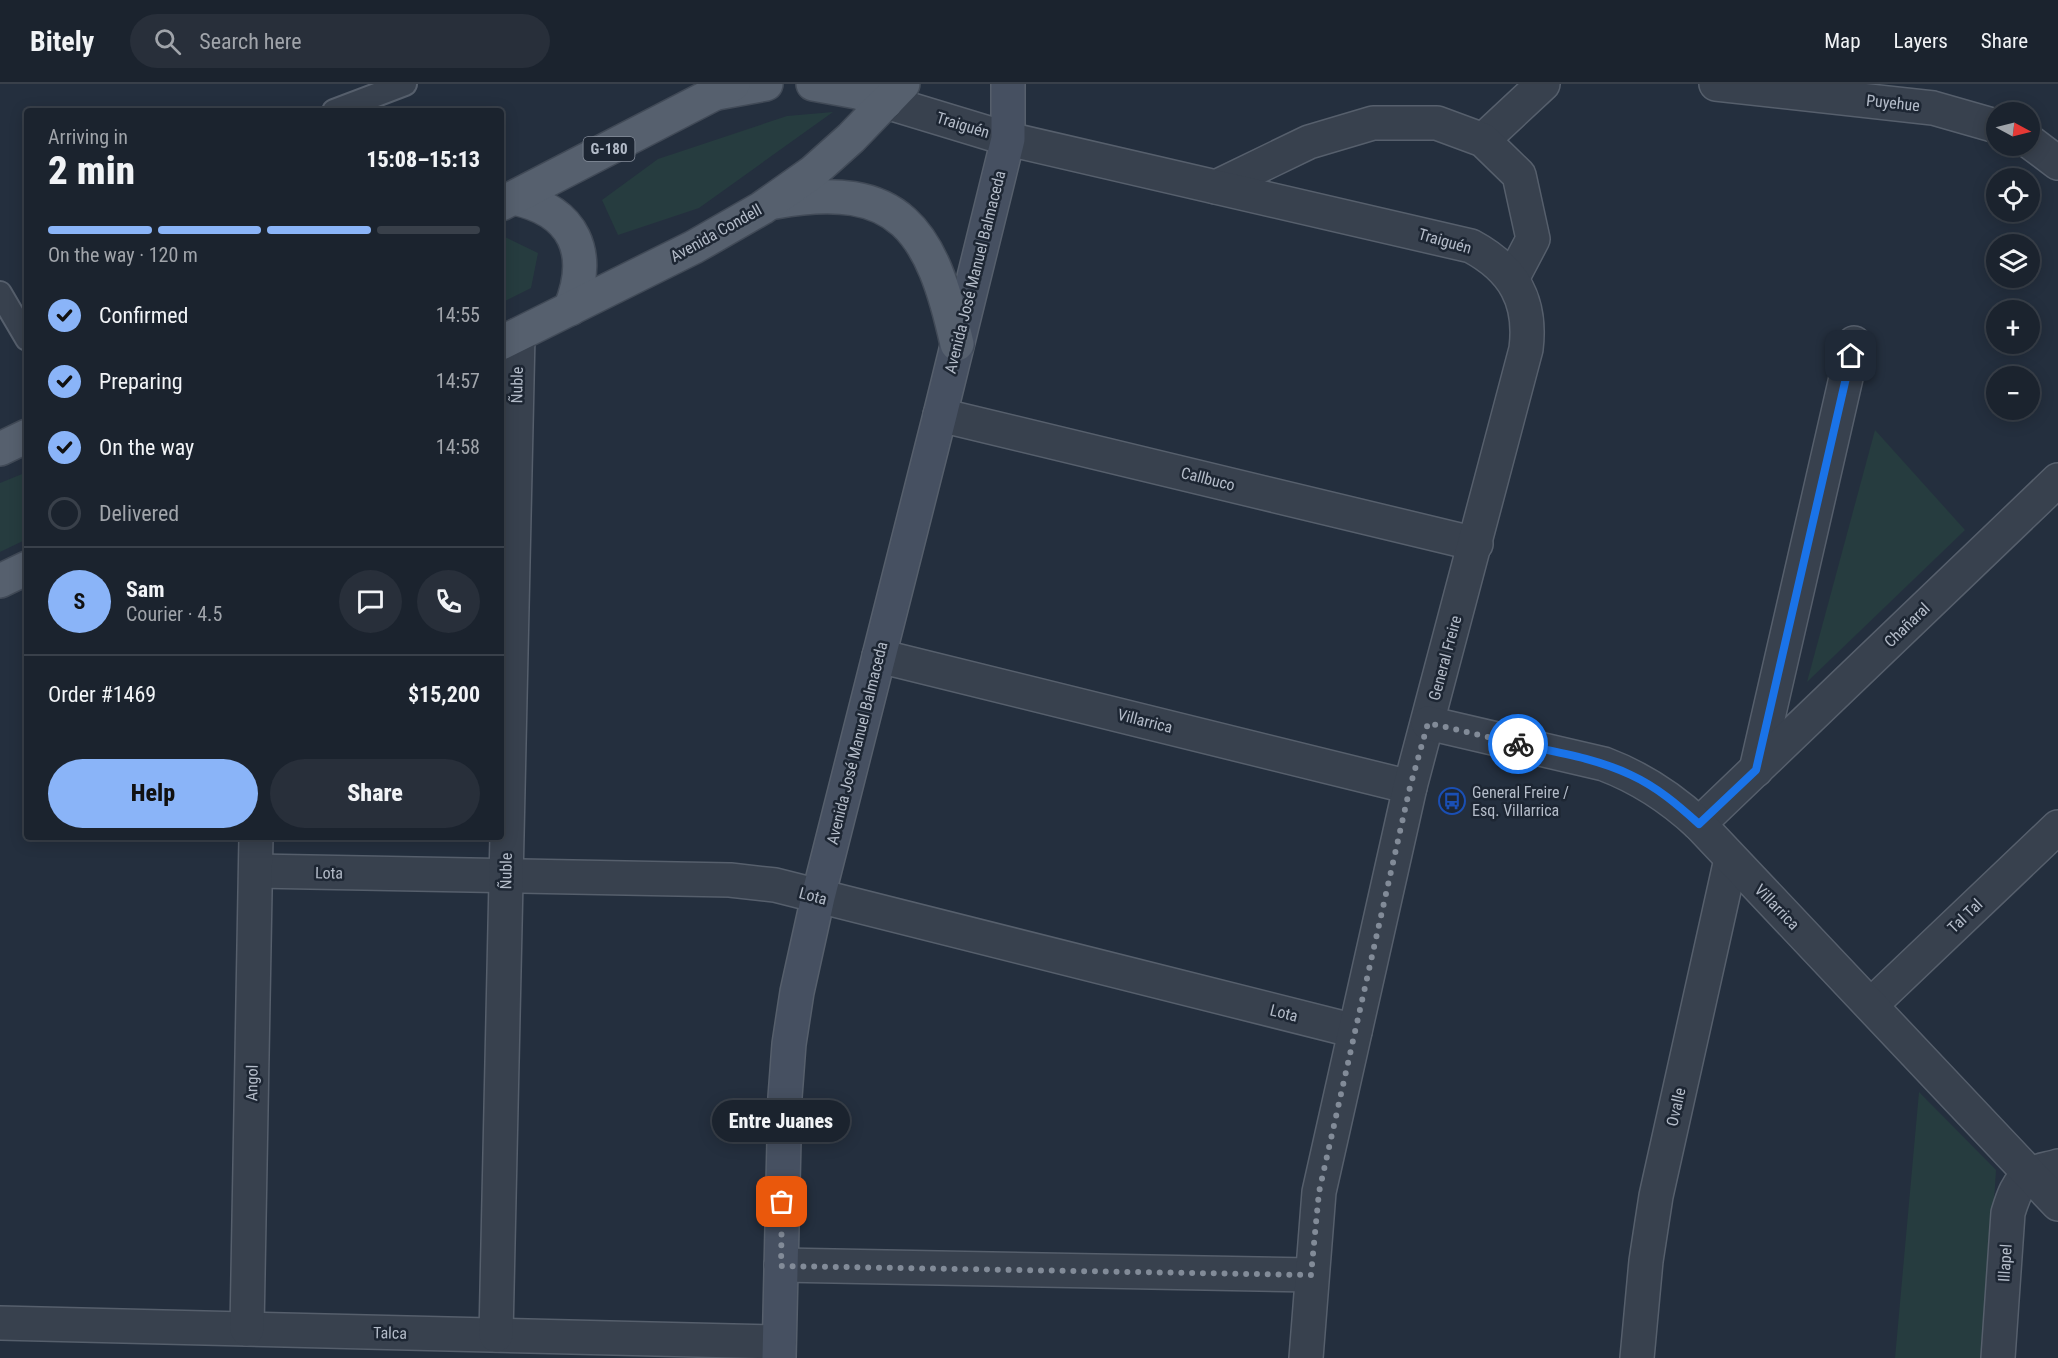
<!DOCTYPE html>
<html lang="en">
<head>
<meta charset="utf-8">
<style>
	:root { --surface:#1b232e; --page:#282f3a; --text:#f1f3f6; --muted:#a0a4aa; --line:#39404a; --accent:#8ab4f8 }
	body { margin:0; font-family:"Roboto Condensed",sans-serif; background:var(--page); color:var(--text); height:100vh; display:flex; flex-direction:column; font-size:22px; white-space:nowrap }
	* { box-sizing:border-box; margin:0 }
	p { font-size:20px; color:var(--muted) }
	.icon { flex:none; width:33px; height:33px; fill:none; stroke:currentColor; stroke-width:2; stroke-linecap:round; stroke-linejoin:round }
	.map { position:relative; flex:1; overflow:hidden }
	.side { position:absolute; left:24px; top:24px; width:480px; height:732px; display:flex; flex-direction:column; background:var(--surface); border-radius:6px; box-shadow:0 3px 15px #0003,0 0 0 2px var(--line) }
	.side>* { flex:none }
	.needle { width:39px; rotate:97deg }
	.buttons { position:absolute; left:1986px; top:18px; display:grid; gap:12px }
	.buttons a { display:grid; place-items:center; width:54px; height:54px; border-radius:50%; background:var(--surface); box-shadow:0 3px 15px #0003,0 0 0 2px var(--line); font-size:30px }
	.pin { position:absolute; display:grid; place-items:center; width:51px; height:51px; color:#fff; margin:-26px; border-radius:12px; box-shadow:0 3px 9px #0006 }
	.courier { position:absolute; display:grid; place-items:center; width:60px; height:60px; margin:-30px; border:4px solid #1a73e8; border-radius:50%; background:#fff; color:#222; box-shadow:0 2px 8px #0007 }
	.bubble { position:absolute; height:42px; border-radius:21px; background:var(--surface); box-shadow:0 3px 15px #0003,0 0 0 2px var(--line); font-size:20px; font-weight:800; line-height:42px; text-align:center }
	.overview em { font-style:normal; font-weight:800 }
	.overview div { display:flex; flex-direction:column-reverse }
	.overview { display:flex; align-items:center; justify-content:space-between; height:102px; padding:0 24px }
	h1 { font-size:39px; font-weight:800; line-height:45px }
	.bar { display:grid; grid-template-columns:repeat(4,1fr); gap:9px 6px; align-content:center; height:72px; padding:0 24px }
	.bar i { height:8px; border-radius:4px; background:var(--line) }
	.bar .current { background:var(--accent) }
	.bar p { grid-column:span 4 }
	.line { display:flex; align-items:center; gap:15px; padding:0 24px; border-top:2px solid var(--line) }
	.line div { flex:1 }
	.round { display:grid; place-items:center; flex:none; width:63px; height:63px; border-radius:32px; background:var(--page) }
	ol { padding:0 24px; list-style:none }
	li { display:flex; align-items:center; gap:18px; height:66px }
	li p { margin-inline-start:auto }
	li .icon { padding:6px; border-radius:50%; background:var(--accent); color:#111; stroke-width:4 }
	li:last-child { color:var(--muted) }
	li i { width:33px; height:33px; border:3px solid var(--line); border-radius:50% }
	.button { display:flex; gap:12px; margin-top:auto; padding:12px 24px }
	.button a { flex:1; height:69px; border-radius:36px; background:var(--accent); color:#111; font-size:24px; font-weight:800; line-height:69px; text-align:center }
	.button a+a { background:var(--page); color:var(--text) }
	header { display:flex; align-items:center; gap:36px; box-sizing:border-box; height:84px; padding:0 30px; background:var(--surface); border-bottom:2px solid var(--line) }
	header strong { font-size:28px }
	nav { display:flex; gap:33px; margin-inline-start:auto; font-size:21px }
	.search { width:420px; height:54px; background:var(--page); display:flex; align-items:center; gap:15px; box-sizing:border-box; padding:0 21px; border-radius:33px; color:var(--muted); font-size:22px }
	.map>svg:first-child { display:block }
	.green { fill:#263c3f }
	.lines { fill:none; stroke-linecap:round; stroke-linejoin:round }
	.service-casing { stroke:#565f6c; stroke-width:26 }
	.minor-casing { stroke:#565f6c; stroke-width:36 }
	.tertiary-casing { stroke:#565f6c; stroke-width:36 }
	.secondary-casing { stroke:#565f6c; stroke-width:36 }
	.primary-casing { stroke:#414a57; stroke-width:36 }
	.service { stroke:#38414e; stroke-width:22 }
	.minor { stroke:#38414e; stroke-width:33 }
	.tertiary { stroke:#38414e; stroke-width:33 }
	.secondary { stroke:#465061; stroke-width:33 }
	.primary { stroke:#56606e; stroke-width:33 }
	.done { stroke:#828b98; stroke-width:6; stroke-dasharray:0 10.8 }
	.route { stroke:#1a73e8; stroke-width:8 }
	.labels { text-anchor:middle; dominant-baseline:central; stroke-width:5; stroke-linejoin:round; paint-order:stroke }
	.shield { fill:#1d2633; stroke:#878f9c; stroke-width:1.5 }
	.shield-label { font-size:15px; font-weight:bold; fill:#b4bcc9 }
	.street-label { font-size:16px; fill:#b4bcc9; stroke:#1d2633 }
	.poi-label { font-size:16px; fill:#b4bcc9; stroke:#1d2633; text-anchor:start }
</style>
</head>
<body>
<header>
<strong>Bitely</strong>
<div class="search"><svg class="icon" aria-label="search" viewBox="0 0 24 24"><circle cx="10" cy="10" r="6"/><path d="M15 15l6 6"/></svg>Search here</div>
<nav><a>Map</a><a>Layers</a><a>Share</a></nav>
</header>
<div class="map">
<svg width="2058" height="1274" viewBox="0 0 2058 1274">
	<rect width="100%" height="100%" fill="#242f3e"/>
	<!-- green -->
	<g class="green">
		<polygon points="833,28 699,124 618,151 602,116 658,75 787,32"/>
		<polygon points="505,153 538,169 531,204 501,219 501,155"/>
		<polygon points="1875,346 1965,446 1807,598"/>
		<polygon points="27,388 27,455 0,468 0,399"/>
		<polygon points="1919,1008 1996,1086 1984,1274 1895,1274"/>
	</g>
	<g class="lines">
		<defs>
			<g id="service">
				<polyline points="334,27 405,0"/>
				<polyline points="0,209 27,255"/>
			</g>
			<g id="minor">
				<polyline points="1716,0 1933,24 1996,42"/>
				<polyline points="1483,56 1543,0"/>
				<polyline points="2030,58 2058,79"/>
				<polyline points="1216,103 1309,58 1373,39 1437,39 1483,56 1519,91 1533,155 1512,195"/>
				<polyline points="940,331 1476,460"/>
				<polyline points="879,572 1410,703"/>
				<polyline points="1756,686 1854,259"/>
				<polyline points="1699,740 2058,396"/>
				<polyline points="256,787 730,796 775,801 1355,947"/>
				<polyline points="1871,921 2058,743"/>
				<polyline points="781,1181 1311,1191"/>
				<polyline points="0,1239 779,1258"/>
				<polyline points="247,1245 256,753"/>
				<polyline points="496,1251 518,251"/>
				<polyline points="1637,1274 1646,1177 1656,1112 1731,775"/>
				<path d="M1998 1274 2008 1129C2012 1116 2017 1098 2030 1091 2037 1086 2049 1085 2058 1082"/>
			</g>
			<g id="tertiary">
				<path d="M886 18 1008 55 1471 162C1514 185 1532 217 1526 265L1410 703 1319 1108 1306 1274"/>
				<path d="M1428 639 1604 680C1641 694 1670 713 1699 740L2058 1120"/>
			</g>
			<polyline id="secondary" points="779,1274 785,1013 789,960 797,908 818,813 940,331 1008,55 1008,0"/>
			<g id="primary">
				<polyline points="813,0 857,8 886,18"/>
				<polyline points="717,9 766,0"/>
				<path d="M514 114C575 127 593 169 570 225"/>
				<path d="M775 118C901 95 932 147 957 260"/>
				<polyline points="501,120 733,0"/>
				<polyline points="501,259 694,163 762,124 813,88 851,54 903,0"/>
				<polyline points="0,365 27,352"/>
				<polyline points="0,497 27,484"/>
			</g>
		</defs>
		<!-- service casing -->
		<use href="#service" class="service-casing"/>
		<!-- minor casing -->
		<use href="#minor" class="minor-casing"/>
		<!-- tertiary casing -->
		<use href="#tertiary" class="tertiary-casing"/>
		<!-- secondary casing -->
		<use href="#secondary" class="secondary-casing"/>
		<!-- primary casing -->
		<use href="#primary" class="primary-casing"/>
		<!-- service -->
		<use href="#service" class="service"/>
		<!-- minor -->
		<use href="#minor" class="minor"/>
		<!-- tertiary -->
		<use href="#tertiary" class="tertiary"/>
		<!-- secondary -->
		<use href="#secondary" class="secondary"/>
		<!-- primary -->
		<use href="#primary" class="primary"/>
	</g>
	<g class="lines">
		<!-- done -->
		<polyline class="done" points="782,1118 781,1182 1311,1191 1319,1108 1410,703 1428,639 1518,660"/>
		<!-- route -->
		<path class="route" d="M1518 660C1555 668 1596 674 1631 691 1657 703 1678 721 1699 740L1756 686 1851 272"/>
	</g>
	<!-- icons -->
	<defs>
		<symbol id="bus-ring" viewBox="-11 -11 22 22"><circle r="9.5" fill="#1d2633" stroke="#1a4fb4" stroke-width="1.5"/><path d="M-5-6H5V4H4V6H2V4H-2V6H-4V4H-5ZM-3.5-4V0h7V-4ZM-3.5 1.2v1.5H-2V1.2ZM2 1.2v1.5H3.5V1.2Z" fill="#1a4fb4"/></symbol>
	</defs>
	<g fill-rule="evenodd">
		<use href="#bus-ring" x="1437" y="702" width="30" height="30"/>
	</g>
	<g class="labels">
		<!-- shield labels -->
		<rect class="shield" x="583.5" y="53" width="51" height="24" rx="4.5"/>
		<g class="shield-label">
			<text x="609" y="65">G-180</text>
		</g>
		<!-- street labels -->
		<g class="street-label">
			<text transform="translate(1893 19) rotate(6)">Puyehue</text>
			<text transform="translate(963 41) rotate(17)">Traiguén</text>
			<text transform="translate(716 149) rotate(-29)">Avenida Condell</text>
			<text transform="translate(1445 157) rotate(16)">Traiguén</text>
			<text transform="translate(975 188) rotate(-76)">Avenida José Manuel Balmaceda</text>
			<text transform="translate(517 301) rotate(-89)">Ñuble</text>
			<text transform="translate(1208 395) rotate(14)">Callbuco</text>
			<text transform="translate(1907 541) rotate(-44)">Chañaral</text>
			<text transform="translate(1445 574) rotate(-75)">General Freire</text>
			<text transform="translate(1145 637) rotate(14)">Villarrica</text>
			<text transform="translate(857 659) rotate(-76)">Avenida José Manuel Balmaceda</text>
			<text transform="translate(506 787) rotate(-89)">Ñuble</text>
			<text transform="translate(329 789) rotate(1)">Lota</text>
			<text transform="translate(813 812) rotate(15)">Lota</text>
			<text transform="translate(1777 823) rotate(46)">Villarrica</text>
			<text transform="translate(1965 832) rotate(-44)">Tal Tal</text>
			<text transform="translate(1284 929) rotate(14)">Lota</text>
			<text transform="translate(252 999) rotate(-89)">Angol</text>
			<text transform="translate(1676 1023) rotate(-77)">Ovalle</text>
			<text transform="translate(2005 1179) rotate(-86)">Illapel</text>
			<text transform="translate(390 1249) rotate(1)">Talca</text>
		</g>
		<!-- poi labels -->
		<g class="poi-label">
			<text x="1472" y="708">General Freire /<tspan x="1472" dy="18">Esq. Villarrica</tspan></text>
		</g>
	</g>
</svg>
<div class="buttons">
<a><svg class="needle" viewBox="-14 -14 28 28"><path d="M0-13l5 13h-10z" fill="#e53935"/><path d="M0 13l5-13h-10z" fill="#a0a4aa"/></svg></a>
<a><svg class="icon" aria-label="locate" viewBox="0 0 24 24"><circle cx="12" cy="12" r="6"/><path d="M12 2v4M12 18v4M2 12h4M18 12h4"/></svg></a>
<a><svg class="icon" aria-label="layers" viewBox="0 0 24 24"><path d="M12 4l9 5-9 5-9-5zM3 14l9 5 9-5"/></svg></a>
<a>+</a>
<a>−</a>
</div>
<div class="pin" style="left:782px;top:1118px;background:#ea580c"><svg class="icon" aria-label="bag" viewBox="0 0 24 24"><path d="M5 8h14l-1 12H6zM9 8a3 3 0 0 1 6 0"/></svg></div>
<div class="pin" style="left:1851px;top:272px;background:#1f2937"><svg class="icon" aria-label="home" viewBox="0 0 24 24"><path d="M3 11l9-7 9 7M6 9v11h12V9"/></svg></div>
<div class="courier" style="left:1518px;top:660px"><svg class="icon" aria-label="bike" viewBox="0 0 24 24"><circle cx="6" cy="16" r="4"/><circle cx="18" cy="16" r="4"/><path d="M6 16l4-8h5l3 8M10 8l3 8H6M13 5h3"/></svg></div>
<div class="bubble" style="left:712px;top:1016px;width:138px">Entre Juanes</div>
<section class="side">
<div class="overview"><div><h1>2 min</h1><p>Arriving in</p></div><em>15:08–15:13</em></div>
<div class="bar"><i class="current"></i><i class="current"></i><i class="current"></i><i></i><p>On the way · 120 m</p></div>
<ol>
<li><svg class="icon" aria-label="check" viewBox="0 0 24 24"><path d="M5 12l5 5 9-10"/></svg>Confirmed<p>14:55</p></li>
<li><svg class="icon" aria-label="check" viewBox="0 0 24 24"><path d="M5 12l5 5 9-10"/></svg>Preparing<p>14:57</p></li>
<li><svg class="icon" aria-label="check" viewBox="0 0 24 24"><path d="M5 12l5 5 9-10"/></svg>On the way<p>14:58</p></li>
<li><i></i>Delivered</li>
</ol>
<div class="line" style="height:108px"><b class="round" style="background:var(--accent);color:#111">S</b><div><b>Sam</b><p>Courier · 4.5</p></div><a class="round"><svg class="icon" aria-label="chat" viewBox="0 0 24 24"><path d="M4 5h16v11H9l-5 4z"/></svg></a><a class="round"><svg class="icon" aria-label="phone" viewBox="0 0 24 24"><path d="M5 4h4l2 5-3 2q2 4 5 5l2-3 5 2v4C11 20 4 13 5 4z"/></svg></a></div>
<div class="line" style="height:78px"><div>Order #1469</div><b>$15,200</b></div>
<div class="button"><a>Help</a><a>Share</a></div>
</section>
</div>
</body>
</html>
